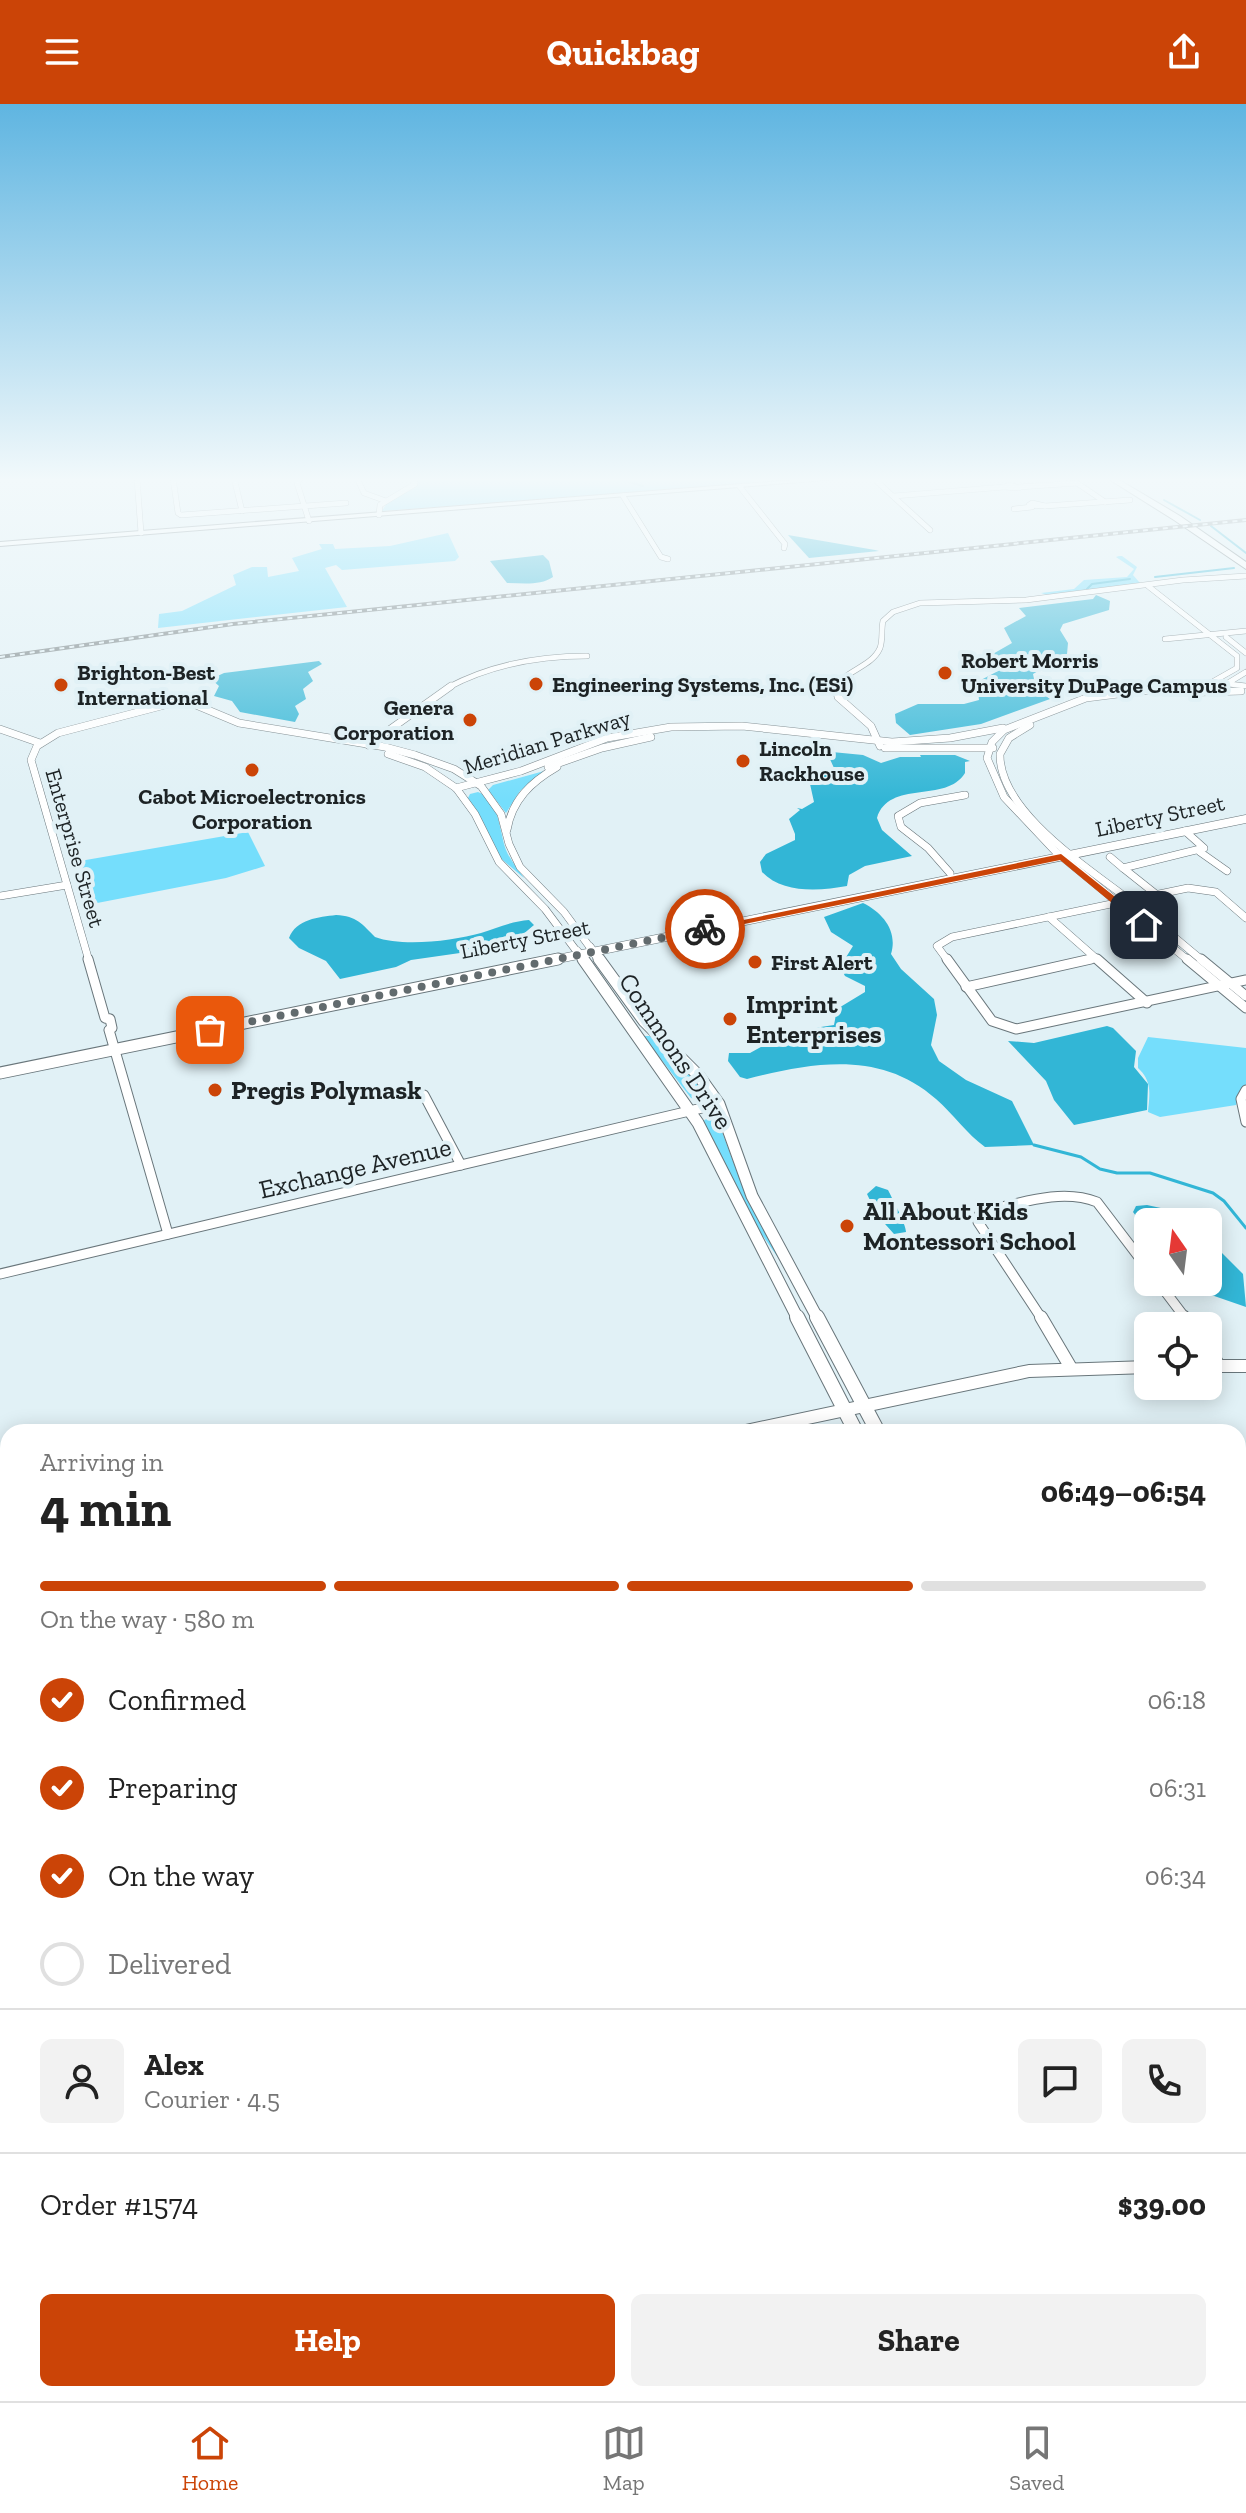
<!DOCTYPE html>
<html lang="en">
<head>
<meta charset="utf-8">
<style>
	:root { --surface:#fff; --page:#f2f2f2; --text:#222; --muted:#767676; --line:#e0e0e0; --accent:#cb4407 }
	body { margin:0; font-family:"Zilla Slab",serif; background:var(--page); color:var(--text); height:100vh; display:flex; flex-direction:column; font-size:30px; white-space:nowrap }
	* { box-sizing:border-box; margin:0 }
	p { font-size:26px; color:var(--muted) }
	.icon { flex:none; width:44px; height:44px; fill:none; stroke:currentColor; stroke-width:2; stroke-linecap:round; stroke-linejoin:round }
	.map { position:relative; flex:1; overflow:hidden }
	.side { position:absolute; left:0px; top:1320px; width:1246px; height:978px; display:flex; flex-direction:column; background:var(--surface); border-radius:24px 24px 0 0; box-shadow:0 4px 20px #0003 }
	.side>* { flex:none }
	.needle { width:52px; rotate:346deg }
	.tools { position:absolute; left:1134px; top:1104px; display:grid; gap:16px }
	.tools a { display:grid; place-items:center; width:88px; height:88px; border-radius:12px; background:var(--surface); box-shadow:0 4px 20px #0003; font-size:40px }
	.pin { position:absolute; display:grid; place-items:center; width:68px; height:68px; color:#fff; margin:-34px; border-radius:16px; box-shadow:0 4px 12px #0006 }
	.courier { position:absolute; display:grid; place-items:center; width:80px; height:80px; margin:-40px; border:6px solid #cb4407; border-radius:50%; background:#fff; color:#222; box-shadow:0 2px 10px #0007 }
	.summary em { font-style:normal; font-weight:700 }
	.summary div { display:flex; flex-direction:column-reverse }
	.summary { display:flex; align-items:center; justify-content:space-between; height:136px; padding:0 40px }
	h1 { font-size:52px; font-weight:700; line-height:60px }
	.bar { display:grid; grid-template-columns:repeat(4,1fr); gap:12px 8px; align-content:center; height:96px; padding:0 40px }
	.bar i { height:10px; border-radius:6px; background:var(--line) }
	.bar .selected { background:var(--accent) }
	.bar p { grid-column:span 4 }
	.line { display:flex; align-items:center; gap:20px; padding:0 40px; border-top:2px solid var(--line) }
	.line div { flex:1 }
	.round { display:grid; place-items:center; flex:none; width:84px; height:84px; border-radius:12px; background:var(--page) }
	ol { padding:0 40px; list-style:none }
	li { display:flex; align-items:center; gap:24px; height:88px }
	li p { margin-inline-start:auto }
	li .icon { padding:8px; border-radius:50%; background:var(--accent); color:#fff; stroke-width:4 }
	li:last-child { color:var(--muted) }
	li i { width:44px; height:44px; border:4px solid var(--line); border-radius:50% }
	.cta { display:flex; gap:16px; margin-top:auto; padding:16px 40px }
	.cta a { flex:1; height:92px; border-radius:12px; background:var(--accent); color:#fff; font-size:32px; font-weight:700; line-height:92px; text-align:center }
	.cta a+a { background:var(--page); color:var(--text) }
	header { display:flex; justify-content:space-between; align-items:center; height:104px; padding:0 40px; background:var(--accent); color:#fff; font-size:36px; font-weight:700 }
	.dock { display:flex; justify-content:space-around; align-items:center; height:112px; border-top:2px solid var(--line); background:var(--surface); font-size:22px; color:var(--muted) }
	.dock a { display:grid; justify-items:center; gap:4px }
	.dock .selected { color:var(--accent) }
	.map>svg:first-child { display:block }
	.green { fill:#75defc }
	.water { fill:#32b6d6 }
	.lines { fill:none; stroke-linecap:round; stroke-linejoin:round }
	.stream-far1 { stroke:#32b6d6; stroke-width:2 }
	.stream { stroke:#32b6d6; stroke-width:3 }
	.minor-far4-casing { stroke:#69767b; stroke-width:6 }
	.minor-far3-casing { stroke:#69767b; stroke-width:8 }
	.minor-far2-casing { stroke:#69767b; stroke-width:11 }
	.minor-far1-casing { stroke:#69767b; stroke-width:14 }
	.minor-casing { stroke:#69767b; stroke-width:18 }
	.tertiary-far3-casing { stroke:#69767b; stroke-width:9 }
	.tertiary-far2-casing { stroke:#69767b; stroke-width:13 }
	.tertiary-far1-casing { stroke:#69767b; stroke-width:16 }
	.tertiary-casing { stroke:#69767b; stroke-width:21 }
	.secondary-casing { stroke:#69767b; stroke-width:2 }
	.primary-casing { stroke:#69767b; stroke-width:2 }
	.minor-far4 { stroke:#fff; stroke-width:5 }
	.minor-far3 { stroke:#fff; stroke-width:7 }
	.minor-far2 { stroke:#fff; stroke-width:9 }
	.minor-far1 { stroke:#fff; stroke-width:12 }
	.minor { stroke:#fff; stroke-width:16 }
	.tertiary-far3 { stroke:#fff; stroke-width:8 }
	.tertiary-far2 { stroke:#fff; stroke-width:11 }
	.tertiary-far1 { stroke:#fff; stroke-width:14 }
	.tertiary { stroke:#fff; stroke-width:19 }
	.secondary { fill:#fff; fill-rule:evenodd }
	.primary { fill:#fff; fill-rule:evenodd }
	.rail-casing { stroke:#778285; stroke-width:4 }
	.rail { stroke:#e1f1f6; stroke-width:2; stroke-dasharray:5; stroke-linecap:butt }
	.route { fill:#cb4407 }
	.done { stroke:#626b6e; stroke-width:8; stroke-dasharray:0 14.4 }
	.poi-dot { fill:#cb4407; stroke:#e1f1f6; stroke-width:3 }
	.labels { text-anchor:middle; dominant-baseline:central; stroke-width:8; stroke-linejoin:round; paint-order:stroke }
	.far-poi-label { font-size:22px; font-weight:bold; fill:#1d2325; stroke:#e1f1f6; text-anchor:start }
	.far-street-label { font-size:22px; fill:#1d2325; stroke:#e1f1f6 }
	.poi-label { font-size:26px; font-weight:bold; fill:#1d2325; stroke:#e1f1f6; text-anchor:start }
	.street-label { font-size:26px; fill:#1d2325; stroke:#e1f1f6 }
</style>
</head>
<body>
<header><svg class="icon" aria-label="menu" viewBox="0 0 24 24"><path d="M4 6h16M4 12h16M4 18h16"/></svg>Quickbag<svg class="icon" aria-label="share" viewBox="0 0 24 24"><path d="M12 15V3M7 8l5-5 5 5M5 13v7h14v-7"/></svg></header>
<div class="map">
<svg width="1246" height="2297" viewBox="0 0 1246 2297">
	<rect width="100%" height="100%" fill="#e1f1f6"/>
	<!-- green -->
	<g class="green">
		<polygon points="417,374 751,374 757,380 382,407 388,397 415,384"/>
		<polygon points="448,429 459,453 455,457 342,466 336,461 325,464 347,503 158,524 159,510 182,507 236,481 233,471 252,463 267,463 268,473 299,467 292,454 322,445 319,440 333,440 335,445 390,442"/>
		<polygon points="1119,452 1122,452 1137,463 1133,471 1140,479 1050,492 1041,489 1074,485 1084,476 1127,473 1134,465 1116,453"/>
		<polygon points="544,667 520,687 506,709 488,686 493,681"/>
		<path d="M478 688C500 696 499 727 506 746 510 756 518 765 524 774L498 752 468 694 470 690Z"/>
		<polygon points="248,728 265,762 226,774 92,800 86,794 90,786 80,757"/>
		<polygon points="643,932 650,932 682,959 708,994 700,996 691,994"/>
		<path d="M1148 933 1246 944V982L1239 988 1236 1001 1160 1013 1148 1008C1150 989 1152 977 1138 964V954Z"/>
		<polygon points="709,1013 718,1017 740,1076 779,1155 748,1111 702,1018"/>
		<polygon points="1238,1854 1246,1855 1246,1976 1238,1973"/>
	</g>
	<!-- water -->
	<g class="water">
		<polygon points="788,431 875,446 879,447 809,454"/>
		<path d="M543 451 549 457 553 473C540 482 522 479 507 479L490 457Z"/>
		<polygon points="1096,491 1110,497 1109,506 1063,520 1060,526 1068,539 1067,550 1033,570 1036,585 1050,595 981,620 910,631 896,619 895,610 918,600 964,600 979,596 977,578 1000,566 991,551 1012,539 1004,524 1026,512 1019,504 1093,495"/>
		<polygon points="319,557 322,560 308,568 313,577 303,585 306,595 295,602 299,610 295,618 240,608 232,597 214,592 219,582 211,575 224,569"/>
		<path d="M832 648 863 651 881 659 900 653H921L920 651H955L970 657 965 658V669C946 700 889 675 877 714L882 726 912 752 865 762 849 771 847 782C820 787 783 790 762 768L760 758 766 750 795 736V730L789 715 800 706 797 704 802 705 814 698 810 680 834 664 829 653Z"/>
		<path d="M863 799C883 809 898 827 891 850L901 865 934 895 937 911 931 941 939 957 966 976 1012 997 1034 1041 985 1043C967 1030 953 1010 936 995 881 946 813 958 747 975L740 973 728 957 729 949H750L766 940 780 937 788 928 834 921 837 905 865 888V882L845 872 840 863 853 842 831 828 824 813Z"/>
		<path d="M336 811C357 812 362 820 375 833 402 843 453 837 481 829 496 824 513 817 529 816L534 821 509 842 411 856 396 863 340 875 326 857 299 844 289 834C296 815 319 813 336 811Z"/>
		<polygon points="1107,922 1113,924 1136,947 1134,963 1148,980 1147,1006 1074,1021 1054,996 1046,977 1008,937 1034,939"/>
		<path d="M876 1082 888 1086C893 1096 906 1120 906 1128L894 1130 877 1111 867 1090Z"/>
		<polygon points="1147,1101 1170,1106 1192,1118 1148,1118 1148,1128 1133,1108 1136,1102"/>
		<polygon points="1208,1135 1243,1170 1246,1203 1194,1185 1187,1178 1208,1178"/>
		<polygon points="8,2260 8,2290 175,2290 187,2297 0,2297 0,2267"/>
	</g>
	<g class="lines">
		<!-- stream-far1 -->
		<g class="stream-far1">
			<polyline points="617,374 643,382"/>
			<polyline points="1164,396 1200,416"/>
			<polyline points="1211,422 1246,449"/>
			<polyline points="1155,473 1234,464"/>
			<polyline points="1087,485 1092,480 1130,475"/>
		</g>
		<!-- stream -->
		<polyline class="stream" points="1034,1041 1081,1053 1100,1065 1117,1069 1150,1069 1213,1089 1224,1097 1246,1124"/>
		<defs>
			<g id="minor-far4">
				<polyline points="137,374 141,429"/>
				<polyline points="173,374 178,409 181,411 346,399"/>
				<polyline points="234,374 242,407"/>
				<polyline points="301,374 297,379 309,417"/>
				<polyline points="357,374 364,389 386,397"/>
				<polyline points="873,374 930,426"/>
				<polygon points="1009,381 1019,384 1004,383"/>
				<polyline points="740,383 785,440 784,444"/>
				<polyline points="1019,383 1077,379 1105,398"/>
				<polyline points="623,392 661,453 668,455"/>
				<polyline points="894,392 1004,383"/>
				<polygon points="1032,399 1045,402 1029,401"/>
				<polyline points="1045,402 1130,396"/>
				<polyline points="1014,405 1032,403"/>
				<polyline points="379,411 380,401 415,380 414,374"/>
				<polyline points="1148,482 1237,552 1237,564 1214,577"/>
				<polyline points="1226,533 1246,549"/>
				<polyline points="1165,535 1246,527"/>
				<polyline points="1228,579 1246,568"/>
				<path d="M447 584C490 561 539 552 587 552"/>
				<path d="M835 584C845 566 872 563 880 544 883 536 881 526 883 517L893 508 920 499 1026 496 1183 476 1246 472"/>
				<polyline points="1165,584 1212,578 1246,582"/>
			</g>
			<g id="minor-far3">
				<polyline points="836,582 838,593 871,622 880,642"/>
				<polyline points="1181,582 1086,594 1004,626 992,638 987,654 1004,693 1055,747 1189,857"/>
				<polyline points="1173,589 1241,587"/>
				<path d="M1030 621 1009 634 1000 650C999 710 1095 768 1137 802 1159 820 1181 839 1203 857"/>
				<polyline points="0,625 40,639"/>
				<polyline points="368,641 451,582"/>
				<polyline points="885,644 993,644"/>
				<polyline points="388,650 425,663 456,684 475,710 499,758 545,805 575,845"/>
				<polyline points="548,663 602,644 651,633"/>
				<polyline points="456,684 521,667 607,634 671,623 742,622 892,638 950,634 1003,624"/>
				<path d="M507 726C512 696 531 678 557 663"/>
				<polyline points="1200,748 1227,767"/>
				<polyline points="1110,753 1123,764"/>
				<polyline points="950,769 928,744 901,723 898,712 920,699 965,691"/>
				<polyline points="1157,791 1123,764 1204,744 1185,727"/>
				<polyline points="0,792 67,781"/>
				<polyline points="1049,813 1099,857"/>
				<polyline points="89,857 31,656 37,642 58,629 184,596 239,619 385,643 415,651 454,665 481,682 501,710 509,740 520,763 564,808 589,842"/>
				<polyline points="948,857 937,842 952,833 1188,784 1216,788 1246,814"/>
				<polyline points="1082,857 1096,854"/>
			</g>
			<g id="minor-far2">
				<polyline points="88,855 105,914 110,915 112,924 109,926 168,1130"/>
				<polyline points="947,855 992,917 1016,925 1246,876"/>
				<polyline points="1097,855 1147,899"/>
				<polyline points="1187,855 1246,904"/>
				<polyline points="1201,855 1246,892"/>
				<polyline points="966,883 1091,855"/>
				<polyline points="1246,986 1241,995 1246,1018"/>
				<polyline points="424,991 461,1061"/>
				<polyline points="0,1170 719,1000"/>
				<polyline points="1158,1178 1186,1215"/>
				<path d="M1042 1215 978 1118 979 1111 986 1107C1021 1099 1062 1084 1097 1098L1148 1165"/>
			</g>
			<g id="minor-far1">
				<polyline points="1041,1213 1071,1264"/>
				<polyline points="1184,1213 1191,1222"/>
				<polyline points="1208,1244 1219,1262"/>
				<polyline points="1208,1262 1246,1262"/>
				<polyline points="741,1328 1029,1267 1148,1263"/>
				<polyline points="0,1573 8,1570"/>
			</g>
			<g id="minor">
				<polyline points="1238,2027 1246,2025"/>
				<polyline points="0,2028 8,2027"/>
				<polyline points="1072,2290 1075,2297"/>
			</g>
			<g id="tertiary-far3">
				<polyline points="590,843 600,857"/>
				<polyline points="577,847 584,857"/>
				<polyline points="548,857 1246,715"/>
			</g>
			<g id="tertiary-far2">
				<polyline points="583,855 698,1019 798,1215"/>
				<polyline points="599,855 644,917 699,972 719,1000 752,1092 818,1215"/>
				<polyline points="0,969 558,855"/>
			</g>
			<g id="tertiary-far1">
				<polyline points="797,1213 856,1328"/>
				<polyline points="817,1213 878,1328"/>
			</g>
			<g id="tertiary">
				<polyline points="1238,2001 1246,2015"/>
				<polyline points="1238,2062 1246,2076"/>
			</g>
			<g id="secondary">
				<polygon points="818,374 851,374 0,442 0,438"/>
				<polygon points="878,374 885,374 878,381 875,379"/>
			</g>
			<g id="primary">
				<polygon points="1107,374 1116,374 1180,412 1246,458 1246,465 1174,416"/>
				<polygon points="1246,1398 1246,1413 1238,1415 1238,1400"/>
				<polygon points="1246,1425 1246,1441 1238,1444 1238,1428"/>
				<polygon points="8,1782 8,1825 0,1827 0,1785"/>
			</g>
		</defs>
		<!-- minor-far4 casing -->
		<use href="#minor-far4" class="minor-far4-casing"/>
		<!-- minor-far3 casing -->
		<use href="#minor-far3" class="minor-far3-casing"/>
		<!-- minor-far2 casing -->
		<use href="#minor-far2" class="minor-far2-casing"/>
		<!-- minor-far1 casing -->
		<use href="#minor-far1" class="minor-far1-casing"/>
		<!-- minor casing -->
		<use href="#minor" class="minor-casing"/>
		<!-- tertiary-far3 casing -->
		<use href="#tertiary-far3" class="tertiary-far3-casing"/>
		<!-- tertiary-far2 casing -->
		<use href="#tertiary-far2" class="tertiary-far2-casing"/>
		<!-- tertiary-far1 casing -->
		<use href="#tertiary-far1" class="tertiary-far1-casing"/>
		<!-- tertiary casing -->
		<use href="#tertiary" class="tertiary-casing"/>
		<!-- secondary casing -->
		<use href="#secondary" class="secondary-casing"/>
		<!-- primary casing -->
		<use href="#primary" class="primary-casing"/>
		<!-- minor-far4 -->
		<use href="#minor-far4" class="minor-far4"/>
		<!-- minor-far3 -->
		<use href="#minor-far3" class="minor-far3"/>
		<!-- minor-far2 -->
		<use href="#minor-far2" class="minor-far2"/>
		<!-- minor-far1 -->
		<use href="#minor-far1" class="minor-far1"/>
		<!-- minor -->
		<use href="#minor" class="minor"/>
		<!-- tertiary-far3 -->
		<use href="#tertiary-far3" class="tertiary-far3"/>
		<!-- tertiary-far2 -->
		<use href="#tertiary-far2" class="tertiary-far2"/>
		<!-- tertiary-far1 -->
		<use href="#tertiary-far1" class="tertiary-far1"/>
		<!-- tertiary -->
		<use href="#tertiary" class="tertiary"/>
		<!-- secondary -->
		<use href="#secondary" class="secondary"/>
		<!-- primary -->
		<use href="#primary" class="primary"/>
		<defs>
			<polyline id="rail" points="0,553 233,520 1246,416"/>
		</defs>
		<!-- rail casing -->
		<use href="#rail" class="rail-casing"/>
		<!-- rail -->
		<use href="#rail" class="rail"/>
	</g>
	<!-- sky -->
	<linearGradient id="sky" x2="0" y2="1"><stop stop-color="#5fb5e1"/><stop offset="0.54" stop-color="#f2f9fb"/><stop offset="1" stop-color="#f2f9fb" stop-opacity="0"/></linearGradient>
	<rect width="1246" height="696" fill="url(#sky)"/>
	<!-- route -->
	<polygon class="route" points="1061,750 1148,819 1148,823 1141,823 1060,756 705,828 700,825"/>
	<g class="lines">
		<!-- done -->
		<polyline class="done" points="210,926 705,825"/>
	</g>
	<!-- markers -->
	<g class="poi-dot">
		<circle cx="945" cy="569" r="8"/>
		<circle cx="536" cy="580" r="8"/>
		<circle cx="61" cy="581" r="8"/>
		<circle cx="470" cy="616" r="8"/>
		<circle cx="743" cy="657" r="8"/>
		<circle cx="252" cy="666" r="8"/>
		<circle cx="755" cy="858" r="8"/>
		<circle cx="730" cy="915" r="8"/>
		<circle cx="215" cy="986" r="8"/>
		<circle cx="847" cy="1122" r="8"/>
	</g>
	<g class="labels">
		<!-- far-poi labels -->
		<g class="far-poi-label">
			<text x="961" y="556">Robert Morris<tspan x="961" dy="25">University DuPage Campus</tspan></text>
			<text x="77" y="568">Brighton-Best<tspan x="77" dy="25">International</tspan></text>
			<text x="552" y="580">Engineering Systems, Inc. (ESi)</text>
			<text x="454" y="603" text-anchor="end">Genera<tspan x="454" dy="25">Corporation</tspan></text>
			<text x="759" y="644">Lincoln<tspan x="759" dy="25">Rackhouse</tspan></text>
			<text x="252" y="692" text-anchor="middle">Cabot Microelectronics<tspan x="252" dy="25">Corporation</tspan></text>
			<text x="771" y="858">First Alert</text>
		</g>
		<!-- far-street labels -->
		<g class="far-street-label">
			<text transform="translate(547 638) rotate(-17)">Meridian Parkway</text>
			<text transform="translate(1160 712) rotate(-12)">Liberty Street</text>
			<text transform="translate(75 744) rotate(74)">Enterprise Street</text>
			<text transform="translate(525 835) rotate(-11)">Liberty Street</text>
		</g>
		<!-- poi labels -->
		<g class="poi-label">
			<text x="746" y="900">Imprint<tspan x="746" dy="30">Enterprises</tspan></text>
			<text x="231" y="986">Pregis Polymask</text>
			<text x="863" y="1107">All About Kids<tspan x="863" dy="30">Montessori School</tspan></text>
		</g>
		<!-- street labels -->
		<g class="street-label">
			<text transform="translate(676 947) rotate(56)">Commons Drive</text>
			<text transform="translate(355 1064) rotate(-13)">Exchange Avenue</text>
		</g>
	</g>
</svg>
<div class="tools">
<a><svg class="needle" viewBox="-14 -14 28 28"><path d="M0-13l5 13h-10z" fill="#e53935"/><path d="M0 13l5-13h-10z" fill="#767676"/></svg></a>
<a><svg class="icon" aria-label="locate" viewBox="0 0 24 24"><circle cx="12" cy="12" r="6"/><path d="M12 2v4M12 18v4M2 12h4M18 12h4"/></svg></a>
</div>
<div class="pin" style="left:210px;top:926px;background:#ea580c"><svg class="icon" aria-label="bag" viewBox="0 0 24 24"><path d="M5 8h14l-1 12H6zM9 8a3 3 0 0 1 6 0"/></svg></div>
<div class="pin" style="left:1144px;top:821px;background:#1f2937"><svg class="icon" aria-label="home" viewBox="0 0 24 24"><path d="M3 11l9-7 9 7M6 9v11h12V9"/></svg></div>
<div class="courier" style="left:705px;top:825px"><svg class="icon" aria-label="bike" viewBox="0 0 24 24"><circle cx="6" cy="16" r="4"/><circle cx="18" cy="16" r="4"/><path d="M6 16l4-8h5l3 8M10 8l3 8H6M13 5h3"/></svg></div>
<section class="side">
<div class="summary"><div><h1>4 min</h1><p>Arriving in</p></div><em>06:49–06:54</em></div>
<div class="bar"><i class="selected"></i><i class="selected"></i><i class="selected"></i><i></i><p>On the way · 580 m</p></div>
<ol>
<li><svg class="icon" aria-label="check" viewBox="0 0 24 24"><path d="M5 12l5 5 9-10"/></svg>Confirmed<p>06:18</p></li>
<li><svg class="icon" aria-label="check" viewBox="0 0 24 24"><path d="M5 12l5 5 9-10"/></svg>Preparing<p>06:31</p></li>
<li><svg class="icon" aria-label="check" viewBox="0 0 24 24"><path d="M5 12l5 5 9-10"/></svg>On the way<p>06:34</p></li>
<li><i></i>Delivered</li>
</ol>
<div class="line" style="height:144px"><a class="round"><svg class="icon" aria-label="person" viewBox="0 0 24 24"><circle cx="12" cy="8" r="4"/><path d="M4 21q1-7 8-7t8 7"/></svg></a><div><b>Alex</b><p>Courier · 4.5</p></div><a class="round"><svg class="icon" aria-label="chat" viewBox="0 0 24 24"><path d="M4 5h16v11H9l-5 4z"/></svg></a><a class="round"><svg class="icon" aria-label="phone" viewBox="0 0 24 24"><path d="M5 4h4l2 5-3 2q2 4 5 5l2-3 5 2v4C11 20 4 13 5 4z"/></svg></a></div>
<div class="line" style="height:104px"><div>Order #1574</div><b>$39.00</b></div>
<div class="cta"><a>Help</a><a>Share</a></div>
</section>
</div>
<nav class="dock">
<a class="selected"><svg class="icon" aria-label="home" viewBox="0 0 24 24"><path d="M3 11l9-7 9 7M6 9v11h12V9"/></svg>Home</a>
<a><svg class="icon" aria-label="map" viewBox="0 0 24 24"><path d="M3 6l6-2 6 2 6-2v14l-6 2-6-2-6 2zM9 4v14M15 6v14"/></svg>Map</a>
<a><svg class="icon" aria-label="saved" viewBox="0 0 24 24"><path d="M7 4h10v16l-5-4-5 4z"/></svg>Saved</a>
</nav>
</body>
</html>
